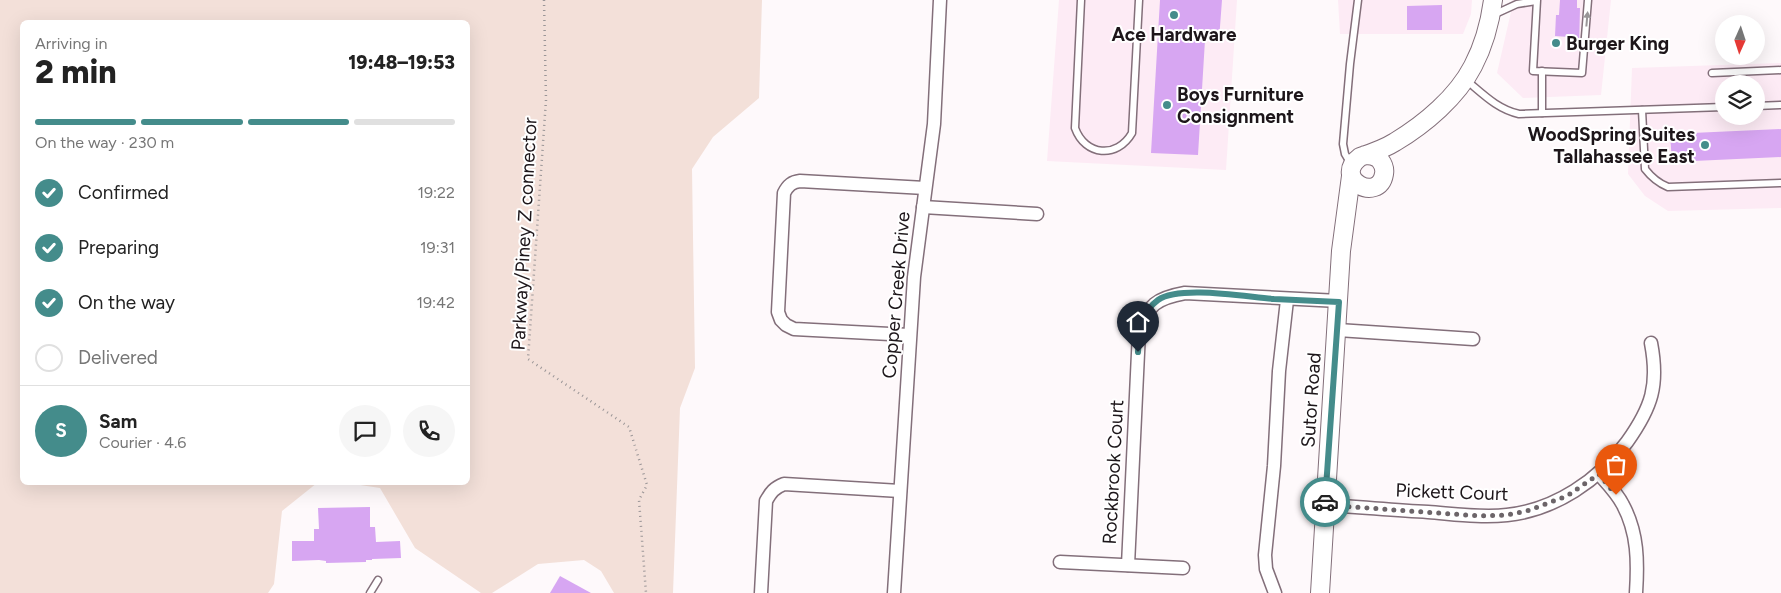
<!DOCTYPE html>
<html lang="en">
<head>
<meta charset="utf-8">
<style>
	:root { --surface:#fff; --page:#f6f6f6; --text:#222; --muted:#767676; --line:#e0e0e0; --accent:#448c8b }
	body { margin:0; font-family:Figtree,sans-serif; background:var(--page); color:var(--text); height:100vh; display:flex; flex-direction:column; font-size:19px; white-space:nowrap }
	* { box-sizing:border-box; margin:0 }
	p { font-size:16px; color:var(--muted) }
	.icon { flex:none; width:28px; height:28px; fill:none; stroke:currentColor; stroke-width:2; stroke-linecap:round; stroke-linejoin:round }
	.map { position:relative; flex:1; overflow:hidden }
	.panel { position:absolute; left:20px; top:20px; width:450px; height:465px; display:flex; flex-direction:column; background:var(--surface); border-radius:8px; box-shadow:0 5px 20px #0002 }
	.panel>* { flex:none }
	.needle { width:32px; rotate:183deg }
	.fabs { position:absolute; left:1715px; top:15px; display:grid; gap:10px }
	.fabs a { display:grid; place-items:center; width:50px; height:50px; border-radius:50%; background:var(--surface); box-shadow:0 5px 20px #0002; font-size:25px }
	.pin { position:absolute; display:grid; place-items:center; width:42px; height:42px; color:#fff; margin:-51px -21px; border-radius:50% 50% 50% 0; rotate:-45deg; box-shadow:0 0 5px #0007 }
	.pin .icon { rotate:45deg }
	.courier { position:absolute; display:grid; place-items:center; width:50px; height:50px; margin:-25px; border:4px solid #448c8b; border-radius:50%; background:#fff; color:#222; box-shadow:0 1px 6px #0007 }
	.summary em { font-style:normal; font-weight:800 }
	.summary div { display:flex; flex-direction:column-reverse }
	.summary { display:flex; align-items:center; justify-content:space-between; height:85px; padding:0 15px }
	h1 { font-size:32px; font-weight:800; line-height:38px }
	.bar { display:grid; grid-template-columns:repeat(4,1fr); gap:8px 5px; align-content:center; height:60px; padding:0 15px }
	.bar i { height:6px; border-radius:4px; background:var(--line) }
	.bar .current { background:var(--accent) }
	.bar p { grid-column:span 4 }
	.line { display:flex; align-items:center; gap:12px; padding:0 15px; border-top:1px solid var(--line) }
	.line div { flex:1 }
	.round { display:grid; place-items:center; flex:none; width:52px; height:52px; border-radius:26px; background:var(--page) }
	ol { padding:0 15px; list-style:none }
	li { display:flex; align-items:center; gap:15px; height:55px }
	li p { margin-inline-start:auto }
	li .icon { padding:5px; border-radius:50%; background:var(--accent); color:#fff; stroke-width:4 }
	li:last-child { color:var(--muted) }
	li i { width:28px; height:28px; border:2px solid var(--line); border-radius:50% }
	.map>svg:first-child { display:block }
	.built { fill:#fdebf5; fill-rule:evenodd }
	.green { fill:#f3e0d9 }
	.building { fill:#d7a6f2 }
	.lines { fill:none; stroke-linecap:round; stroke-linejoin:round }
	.lane-casing { stroke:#836f7a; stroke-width:9 }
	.street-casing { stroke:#836f7a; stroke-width:15 }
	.secondary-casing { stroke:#836f7a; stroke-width:20 }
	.path { stroke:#9a9597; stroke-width:2.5; stroke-dasharray:1 4; stroke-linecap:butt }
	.lane { stroke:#fff; stroke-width:6 }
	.street { stroke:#fff; stroke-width:12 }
	.secondary { stroke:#fff; stroke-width:18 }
	.oneway { fill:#999698 }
	.done { stroke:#6c6569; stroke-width:5; stroke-dasharray:0 9 }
	.route { stroke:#448c8b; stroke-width:6 }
	.poi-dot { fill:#448c8b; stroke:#fff; stroke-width:2 }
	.labels { text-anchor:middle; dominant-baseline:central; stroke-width:4; stroke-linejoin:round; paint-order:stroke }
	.poi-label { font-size:19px; font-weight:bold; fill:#1d161a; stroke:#fff; text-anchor:start }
	.street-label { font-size:19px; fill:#1d161a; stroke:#fff }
</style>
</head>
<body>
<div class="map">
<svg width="1781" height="593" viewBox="0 0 1781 593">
	<rect width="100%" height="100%" fill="#fef9fb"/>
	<!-- built -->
	<g class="built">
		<polygon points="1059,0 1237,0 1226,170 1047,161"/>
		<polygon points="1338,0 1472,0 1471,14 1463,34 1340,34"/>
		<polygon points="1512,0 1611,0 1601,95 1523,98 1497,73 1511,12"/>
		<path d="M1781 63V208L1668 211 1645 196 1628 174 1632 68ZM1724 84H1756V116H1724Z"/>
	</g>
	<!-- green -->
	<polygon class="green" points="0,0 762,0 759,98 713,137 692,169 695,368 680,408 673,593 614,593 601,571 584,560 538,564 492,593 481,593 415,548 380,488 347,483 468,482 468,22 22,22 22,482 317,483 282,511 274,584 268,593 0,593"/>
	<!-- building -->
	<g class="building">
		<polygon points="1160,0 1222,0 1219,40 1205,40 1198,155 1151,153"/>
		<polygon points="1560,0 1577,0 1577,8 1580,8 1579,50 1568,49 1569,37 1555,36 1556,15 1559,15"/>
		<polygon points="1442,5 1442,30 1407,30 1407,6"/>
		<polygon points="1781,129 1781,157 1672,162 1670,134"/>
		<polygon points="370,507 370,527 375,527 376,542 400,541 401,558 372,559 372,560 366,560 366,562 326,563 326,561 319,560 292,561 292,541 314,541 314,529 319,529 318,508"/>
		<polygon points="560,576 591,593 550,593"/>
	</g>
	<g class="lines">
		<defs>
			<g id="lane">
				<path d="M1081 0 1075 128C1085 156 1117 159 1132 133L1139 0"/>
				<polyline points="1537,0 1533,71 1582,73 1588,0"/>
				<polyline points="1493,15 1517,4 1536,1"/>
				<polyline points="1542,71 1542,113"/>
				<polyline points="1712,73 1781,70"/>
				<path d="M1466 80C1483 94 1497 109 1519 114L1724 107"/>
				<polyline points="1756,106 1781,105"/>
				<path d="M1642 110 1645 169C1652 178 1658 183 1668 187L1781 183"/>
				<polyline points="1351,164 1345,154 1343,144 1350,64 1358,0"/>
				<polyline points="370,593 378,580"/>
			</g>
			<g id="street">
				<polyline points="923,207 1037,214"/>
				<polyline points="1338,330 1473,339"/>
				<path d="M909 335 794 329 786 325 781 320 778 312 784 193C788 185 792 182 800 181L925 188"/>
				<path d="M1599 474C1607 483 1617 493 1623 505 1638 533 1638 562 1636 593"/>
				<path d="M1325 505C1359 507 1393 510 1428 512 1454 514 1481 518 1507 515 1555 510 1599 480 1627 442 1652 407 1659 385 1651 343"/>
				<polyline points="1060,562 1183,568"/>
				<path d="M1128 565 1139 332C1147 305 1157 298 1185 293L1339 301"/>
				<path d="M761 593 766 501C771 492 774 488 784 484L900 491"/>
				<polyline points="894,593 914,277 934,124 940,0"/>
				<polyline points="1275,593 1266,569 1265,555 1274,466 1279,371 1287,300"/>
			</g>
			<g id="secondary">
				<path d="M1365 155C1371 155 1376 156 1380 160 1383 164 1385 169 1384 174 1379 204 1331 179 1360 157 1372 153 1384 149 1395 142 1425 124 1457 97 1473 66 1484 45 1490 23 1493 0"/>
				<polyline points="1320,593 1341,251 1351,176"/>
			</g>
		</defs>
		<!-- lane casing -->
		<use href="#lane" class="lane-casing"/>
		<!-- street casing -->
		<use href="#street" class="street-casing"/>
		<!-- secondary casing -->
		<use href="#secondary" class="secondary-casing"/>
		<!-- path -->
		<polyline class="path" points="544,0 546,100 528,359 629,427 647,485 639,500 646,593"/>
		<!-- lane -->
		<use href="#lane" class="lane"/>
		<!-- street -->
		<use href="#street" class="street"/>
		<!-- secondary -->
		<use href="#secondary" class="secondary"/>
	</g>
	<!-- one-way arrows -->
	<defs><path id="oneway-solid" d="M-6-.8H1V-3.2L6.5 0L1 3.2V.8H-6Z" transform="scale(1.25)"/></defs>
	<use class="oneway" href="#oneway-solid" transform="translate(1587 19) rotate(-85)"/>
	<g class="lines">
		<!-- done -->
		<polyline class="done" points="1325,502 1325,505 1480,516 1507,515 1527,511 1567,496 1599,474 1616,495"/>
		<!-- route -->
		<path class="route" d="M1138 352C1139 333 1141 312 1158 300 1180 285 1246 297 1274 299 1296 300 1317 301 1339 302L1325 502"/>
	</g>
	<!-- markers -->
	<g class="poi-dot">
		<circle cx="1174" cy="15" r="5"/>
		<circle cx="1556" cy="43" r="5"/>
		<circle cx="1167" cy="105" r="5"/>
		<circle cx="1705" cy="145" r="5"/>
	</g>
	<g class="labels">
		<!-- poi labels -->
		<g class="poi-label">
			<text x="1174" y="34" text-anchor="middle">Ace Hardware</text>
			<text x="1566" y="43">Burger King</text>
			<text x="1177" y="94">Boys Furniture<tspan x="1177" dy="22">Consignment</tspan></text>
			<text x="1695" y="134" text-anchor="end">WoodSpring Suites<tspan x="1695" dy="22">Tallahassee East</tspan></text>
		</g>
		<!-- street labels -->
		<g class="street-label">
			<text transform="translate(524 234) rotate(-87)">Parkway/Piney Z connector</text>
			<text transform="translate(896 295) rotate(-85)">Copper Creek Drive</text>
			<text transform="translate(1311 400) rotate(-86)">Sutor Road</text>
			<text transform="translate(1113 472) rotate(-87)">Rockbrook Court</text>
			<text transform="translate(1452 492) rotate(2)">Pickett Court</text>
		</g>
	</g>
</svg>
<div class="fabs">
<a><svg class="needle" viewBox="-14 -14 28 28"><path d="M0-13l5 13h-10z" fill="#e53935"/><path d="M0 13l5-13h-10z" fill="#767676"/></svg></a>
<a><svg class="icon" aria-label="layers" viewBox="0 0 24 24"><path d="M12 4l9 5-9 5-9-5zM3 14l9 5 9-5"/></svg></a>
</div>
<div class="pin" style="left:1616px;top:495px;background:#ea580c"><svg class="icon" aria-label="bag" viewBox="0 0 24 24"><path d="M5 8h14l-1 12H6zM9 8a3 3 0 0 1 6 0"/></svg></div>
<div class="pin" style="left:1138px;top:352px;background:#1f2937"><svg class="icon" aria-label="home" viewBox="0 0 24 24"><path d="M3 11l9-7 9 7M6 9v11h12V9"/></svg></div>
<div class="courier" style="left:1325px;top:502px"><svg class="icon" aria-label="car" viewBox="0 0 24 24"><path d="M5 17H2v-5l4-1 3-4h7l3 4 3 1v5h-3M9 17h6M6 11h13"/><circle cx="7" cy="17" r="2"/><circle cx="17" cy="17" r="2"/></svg></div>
<section class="panel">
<div class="summary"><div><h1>2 min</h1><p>Arriving in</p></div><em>19:48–19:53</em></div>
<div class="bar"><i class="current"></i><i class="current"></i><i class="current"></i><i></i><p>On the way · 230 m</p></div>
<ol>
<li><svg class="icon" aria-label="check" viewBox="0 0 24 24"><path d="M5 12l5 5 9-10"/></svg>Confirmed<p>19:22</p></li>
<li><svg class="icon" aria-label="check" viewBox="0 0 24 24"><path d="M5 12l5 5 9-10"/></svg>Preparing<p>19:31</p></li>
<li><svg class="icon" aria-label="check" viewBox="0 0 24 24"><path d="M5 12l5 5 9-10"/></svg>On the way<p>19:42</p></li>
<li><i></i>Delivered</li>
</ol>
<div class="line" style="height:90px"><b class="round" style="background:var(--accent);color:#fff">S</b><div><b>Sam</b><p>Courier · 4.6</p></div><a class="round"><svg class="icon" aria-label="chat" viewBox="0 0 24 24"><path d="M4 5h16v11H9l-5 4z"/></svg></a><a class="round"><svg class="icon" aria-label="phone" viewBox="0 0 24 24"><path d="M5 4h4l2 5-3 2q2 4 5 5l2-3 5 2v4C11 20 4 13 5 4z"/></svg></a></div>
</section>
</div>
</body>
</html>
